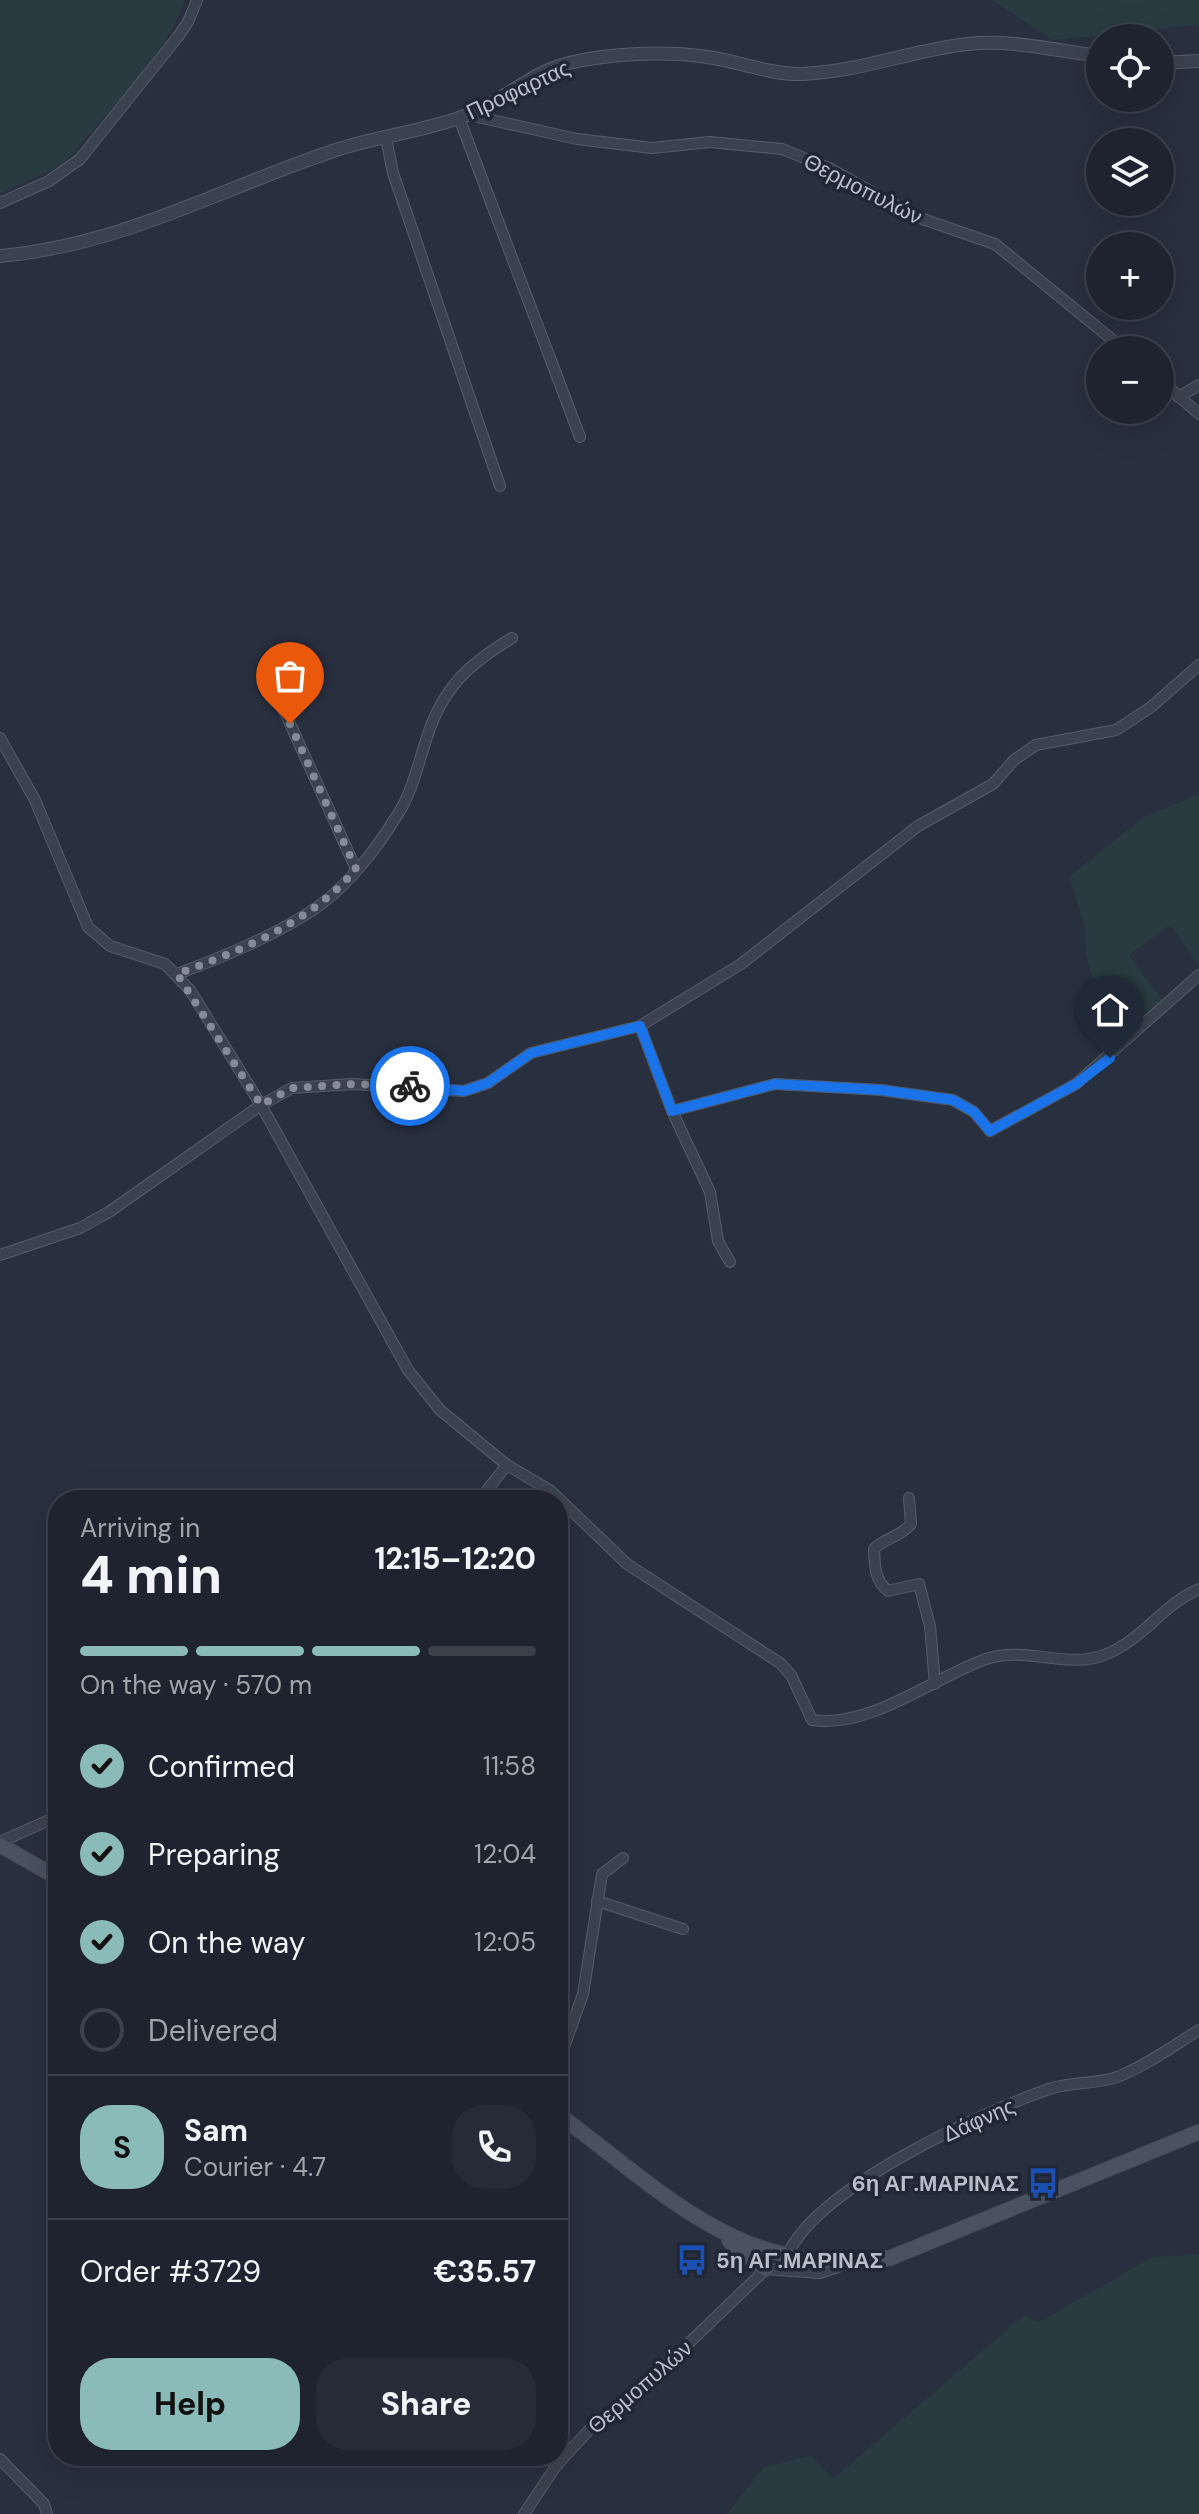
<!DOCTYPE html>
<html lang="en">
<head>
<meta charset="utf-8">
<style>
	:root { --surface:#1e232f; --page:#262b37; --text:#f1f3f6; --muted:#a1a4aa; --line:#3c404b; --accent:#8bbbb9 }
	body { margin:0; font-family:"DM Sans",sans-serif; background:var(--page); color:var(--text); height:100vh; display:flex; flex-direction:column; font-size:30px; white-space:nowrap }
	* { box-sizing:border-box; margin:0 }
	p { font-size:26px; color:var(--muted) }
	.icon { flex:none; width:44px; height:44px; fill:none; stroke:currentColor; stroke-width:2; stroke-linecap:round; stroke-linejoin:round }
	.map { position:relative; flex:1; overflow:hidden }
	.panel { position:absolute; left:48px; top:1490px; width:520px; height:976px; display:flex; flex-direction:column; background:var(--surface); border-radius:32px; box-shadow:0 8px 32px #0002,0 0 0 2px var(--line) }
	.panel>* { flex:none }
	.buttons { position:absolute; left:1086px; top:24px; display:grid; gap:16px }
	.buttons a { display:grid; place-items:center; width:88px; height:88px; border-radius:50%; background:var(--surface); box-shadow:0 8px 32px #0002,0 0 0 2px var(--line); font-size:40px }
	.pin { position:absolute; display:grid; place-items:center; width:68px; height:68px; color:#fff; margin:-82px -34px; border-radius:50% 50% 50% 0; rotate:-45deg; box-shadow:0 0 8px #0007 }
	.pin .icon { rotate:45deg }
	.courier { position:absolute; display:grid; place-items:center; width:80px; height:80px; margin:-40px; border:6px solid #1a73e8; border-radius:50%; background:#fff; color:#222; box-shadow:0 2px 10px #0007 }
	.overview em { font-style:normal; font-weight:800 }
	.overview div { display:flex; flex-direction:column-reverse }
	.overview { display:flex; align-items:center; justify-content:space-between; height:136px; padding:0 32px }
	h1 { font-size:52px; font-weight:800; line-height:60px }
	.bar { display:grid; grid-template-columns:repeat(4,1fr); gap:12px 8px; align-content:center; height:96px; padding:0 32px }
	.bar i { height:10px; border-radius:6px; background:var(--line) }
	.bar .on { background:var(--accent) }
	.bar p { grid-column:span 4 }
	.line { display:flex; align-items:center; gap:20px; padding:0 32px; border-top:2px solid var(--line) }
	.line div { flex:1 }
	.round { display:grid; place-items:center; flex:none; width:84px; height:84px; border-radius:32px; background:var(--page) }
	ol { padding:0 32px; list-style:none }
	li { display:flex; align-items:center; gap:24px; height:88px }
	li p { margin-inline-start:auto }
	li .icon { padding:8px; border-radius:50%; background:var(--accent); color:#111; stroke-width:4 }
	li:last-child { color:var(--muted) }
	li i { width:44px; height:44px; border:4px solid var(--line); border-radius:50% }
	.cta { display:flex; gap:16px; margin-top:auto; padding:16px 32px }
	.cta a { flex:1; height:92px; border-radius:32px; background:var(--accent); color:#111; font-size:32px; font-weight:800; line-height:92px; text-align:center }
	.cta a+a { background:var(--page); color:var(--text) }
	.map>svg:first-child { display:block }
	.green { fill:#293b40 }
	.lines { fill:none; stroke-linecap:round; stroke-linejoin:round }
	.minor-casing { stroke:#565d69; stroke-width:12 }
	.tertiary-casing { stroke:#565d69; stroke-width:14 }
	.secondary-casing { stroke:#454b58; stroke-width:16 }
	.minor { stroke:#3b424f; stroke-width:10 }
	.tertiary { stroke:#3b424f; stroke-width:12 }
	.secondary { stroke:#4a5161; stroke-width:14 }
	.done { stroke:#868b99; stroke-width:8; stroke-dasharray:0 14.4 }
	.route { stroke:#1a73e8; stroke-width:10 }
	.labels { text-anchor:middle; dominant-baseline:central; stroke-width:7; stroke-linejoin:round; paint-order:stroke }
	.street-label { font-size:22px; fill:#b8bdc9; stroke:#202734 }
	.poi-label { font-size:22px; font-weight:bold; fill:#b8bdc9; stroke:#202734; text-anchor:end }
</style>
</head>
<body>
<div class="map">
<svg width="1199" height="2514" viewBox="0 0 1199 2514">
	<rect width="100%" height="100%" fill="#282f3f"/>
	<!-- green -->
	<g class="green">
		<path d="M0 0H184C171 52 108 111 73 153L59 167 0 194Z"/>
		<polygon points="992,0 1199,0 1199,25 1053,40"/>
		<polygon points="1199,794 1199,965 1170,925 1129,955 1163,1001 1124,1040 1096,992 1086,954 1085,927 1069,877 1144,817"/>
		<polygon points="1199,2254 1199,2514 727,2514 764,2467 811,2456 833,2479 1024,2315 1039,2322 1153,2257"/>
	</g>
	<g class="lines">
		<defs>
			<g id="minor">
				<polyline points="469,115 577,139 652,148 710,142 782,149 829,168 917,217 995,244 1125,350"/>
				<polyline points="459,118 580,437"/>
				<polyline points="386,138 393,173 500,486"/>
				<polyline points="0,203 49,181 80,159 177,38 188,22 197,0"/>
				<polyline points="1160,380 1199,414"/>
				<polyline points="1178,397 1199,385"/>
				<polyline points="277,695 356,869"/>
				<path d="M0 738 35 800 88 927 110 946 165 964 190 990 261 1105 408 1370 440 1410 507 1465 551 1491 627 1564 780 1663 791 1675 812 1720C871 1729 935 1676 989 1658 1027 1647 1068 1669 1104 1655 1142 1641 1163 1604 1199 1589"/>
				<path d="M177 974C223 957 280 934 320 905 349 884 377 848 396 817 412 794 418 764 427 737 443 687 469 664 512 638"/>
				<polyline points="640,1026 672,1111 710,1192 718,1241 730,1262"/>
				<polyline points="672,1111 775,1084 881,1090 953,1100 974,1112 990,1131 1076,1084 1199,975"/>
				<polyline points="0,1255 80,1228 109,1212 261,1105 292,1088 353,1084 464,1091 488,1083 531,1053 640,1026 741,964 918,826 993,784 1014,760 1036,745 1116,730 1151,707 1199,665"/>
				<path d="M909 1498 911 1524C900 1537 885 1538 874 1549 875 1566 874 1579 888 1591L919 1584 930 1626 935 1684"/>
				<polyline points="479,1500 507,1465"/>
				<polyline points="0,1842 58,1816"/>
				<polyline points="597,1901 683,1929"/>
				<polyline points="558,2064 583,1994 602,1874 623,1858"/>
				<path d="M787 2256C816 2188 980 2113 1049 2089 1072 2081 1097 2085 1120 2076 1149 2064 1173 2046 1199 2030"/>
				<polyline points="0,2459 44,2504 47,2514"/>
				<polyline points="524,2514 556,2466 589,2430 642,2388 766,2269 820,2273 846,2264"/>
			</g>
			<g id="tertiary">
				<polyline points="1160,63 1199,61"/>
				<path d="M0 256C123 245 219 189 333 151 376 136 424 132 467 115 502 102 531 72 569 63 612 53 663 51 707 57 738 61 771 75 802 74 859 72 912 50 968 44 1011 39 1057 51 1100 56"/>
			</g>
			<g id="secondary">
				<polyline points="0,1845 58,1878"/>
				<path d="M558 2114C666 2194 744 2281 890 2258L1199 2132"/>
				<polyline points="729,2240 740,2253 766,2269"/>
			</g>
		</defs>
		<!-- minor casing -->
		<use href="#minor" class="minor-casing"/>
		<!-- tertiary casing -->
		<use href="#tertiary" class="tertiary-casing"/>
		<!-- secondary casing -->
		<use href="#secondary" class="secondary-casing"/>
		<!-- minor -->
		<use href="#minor" class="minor"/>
		<!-- tertiary -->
		<use href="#tertiary" class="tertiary"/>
		<!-- secondary -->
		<use href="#secondary" class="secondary"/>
	</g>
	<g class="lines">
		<!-- done -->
		<path class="done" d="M290 724 356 869C312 922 240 951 177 974L261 1105 292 1088 353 1084 410 1086"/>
		<!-- route -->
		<polyline class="route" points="410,1086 464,1091 488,1083 531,1053 640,1026 672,1111 775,1084 881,1090 953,1100 974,1112 990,1131 1076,1084 1110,1058"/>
	</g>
	<!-- icons -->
	<defs>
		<symbol id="bus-bare" viewBox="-9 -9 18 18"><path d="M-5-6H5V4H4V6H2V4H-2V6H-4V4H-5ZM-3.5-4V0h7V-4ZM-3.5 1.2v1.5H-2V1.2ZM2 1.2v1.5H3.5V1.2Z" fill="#1a4fb4" stroke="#202734" stroke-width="2.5" paint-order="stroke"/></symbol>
	</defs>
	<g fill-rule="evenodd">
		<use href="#bus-bare" x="1021" y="2161" width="44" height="44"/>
		<use href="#bus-bare" x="670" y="2238" width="44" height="44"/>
	</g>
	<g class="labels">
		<!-- street labels -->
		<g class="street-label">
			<text transform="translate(518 90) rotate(-25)">Προφαρτας</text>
			<text transform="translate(863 189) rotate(27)">Θερμοπυλών</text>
			<text transform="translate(979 2120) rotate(-24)">Δάφνης</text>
			<text transform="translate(640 2387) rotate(-41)">Θερμοπυλών</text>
		</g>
		<!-- poi labels -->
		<g class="poi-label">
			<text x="1019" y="2183">6η ΑΓ.ΜΑΡΙΝΑΣ</text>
			<text x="716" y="2260" text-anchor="start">5η ΑΓ.ΜΑΡΙΝΑΣ</text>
		</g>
	</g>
</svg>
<div class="buttons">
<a><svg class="icon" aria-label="locate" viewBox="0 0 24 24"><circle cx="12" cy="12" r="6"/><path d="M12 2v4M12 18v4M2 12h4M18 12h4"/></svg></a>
<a><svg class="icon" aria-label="layers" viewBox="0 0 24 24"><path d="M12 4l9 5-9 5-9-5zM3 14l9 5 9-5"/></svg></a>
<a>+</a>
<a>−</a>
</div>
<div class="pin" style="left:290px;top:724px;background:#ea580c"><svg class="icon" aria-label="bag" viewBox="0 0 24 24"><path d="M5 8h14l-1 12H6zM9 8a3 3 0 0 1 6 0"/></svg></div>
<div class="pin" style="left:1110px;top:1058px;background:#1f2937"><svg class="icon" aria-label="home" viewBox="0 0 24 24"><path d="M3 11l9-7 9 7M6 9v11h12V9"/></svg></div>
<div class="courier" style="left:410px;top:1086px"><svg class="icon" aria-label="bike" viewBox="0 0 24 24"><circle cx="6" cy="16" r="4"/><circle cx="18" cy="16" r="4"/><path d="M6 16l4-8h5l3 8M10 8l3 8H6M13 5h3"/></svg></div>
<section class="panel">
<div class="overview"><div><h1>4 min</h1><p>Arriving in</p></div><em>12:15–12:20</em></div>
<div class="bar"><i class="on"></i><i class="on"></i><i class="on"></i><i></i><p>On the way · 570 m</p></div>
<ol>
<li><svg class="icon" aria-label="check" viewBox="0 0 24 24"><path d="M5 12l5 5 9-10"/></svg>Confirmed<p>11:58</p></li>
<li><svg class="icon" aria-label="check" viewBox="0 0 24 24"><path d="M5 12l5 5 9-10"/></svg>Preparing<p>12:04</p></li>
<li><svg class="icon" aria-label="check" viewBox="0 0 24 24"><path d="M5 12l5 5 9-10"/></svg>On the way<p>12:05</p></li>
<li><i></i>Delivered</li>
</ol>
<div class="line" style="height:144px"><b class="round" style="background:var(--accent);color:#111">S</b><div><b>Sam</b><p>Courier · 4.7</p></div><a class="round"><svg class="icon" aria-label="phone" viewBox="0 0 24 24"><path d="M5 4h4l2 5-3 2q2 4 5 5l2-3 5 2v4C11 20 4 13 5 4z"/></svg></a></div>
<div class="line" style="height:104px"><div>Order #3729</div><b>€35.57</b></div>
<div class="cta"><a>Help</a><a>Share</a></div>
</section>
</div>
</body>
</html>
